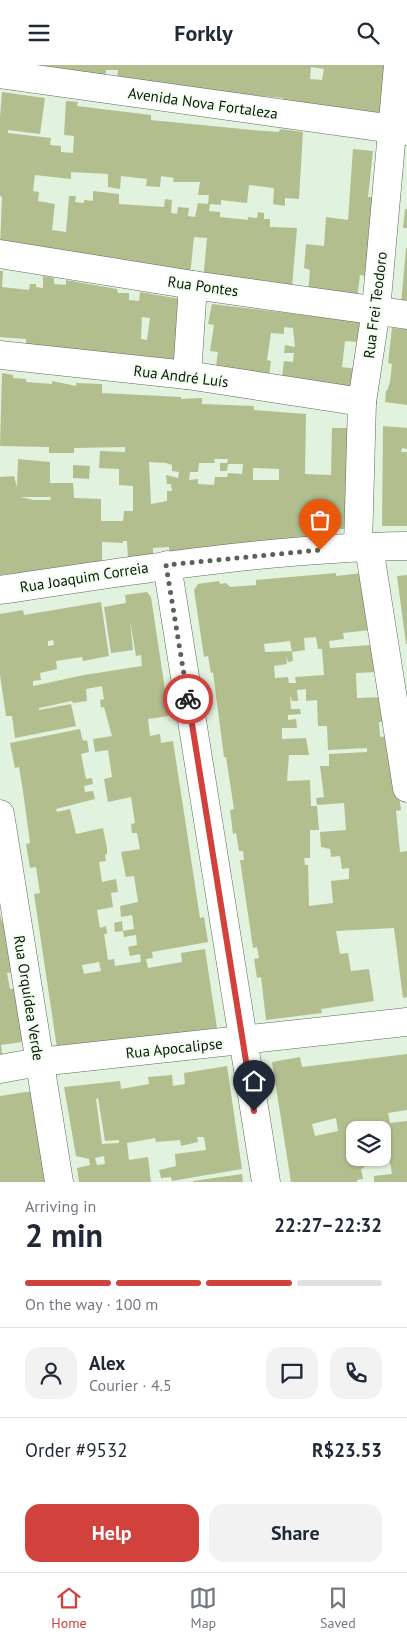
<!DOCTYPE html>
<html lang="en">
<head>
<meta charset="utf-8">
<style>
	:root { --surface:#fff; --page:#f2f2f3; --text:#1f2937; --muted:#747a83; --line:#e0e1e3; --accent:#d0423b }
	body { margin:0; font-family:"PT Sans",sans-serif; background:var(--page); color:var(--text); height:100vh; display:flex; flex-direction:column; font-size:19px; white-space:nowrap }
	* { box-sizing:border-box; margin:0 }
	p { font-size:16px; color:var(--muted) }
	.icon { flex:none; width:28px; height:28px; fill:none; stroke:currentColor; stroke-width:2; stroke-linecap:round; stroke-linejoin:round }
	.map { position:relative; height:1117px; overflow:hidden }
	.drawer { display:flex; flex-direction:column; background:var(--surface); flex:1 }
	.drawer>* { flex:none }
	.tools { position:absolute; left:346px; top:1056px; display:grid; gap:10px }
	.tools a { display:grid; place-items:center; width:45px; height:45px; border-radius:10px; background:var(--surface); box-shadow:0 1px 4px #0004; font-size:25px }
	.pin { position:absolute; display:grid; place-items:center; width:42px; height:42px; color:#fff; margin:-51px -21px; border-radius:50% 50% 50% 0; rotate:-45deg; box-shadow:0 0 5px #0007 }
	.pin .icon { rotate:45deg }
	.courier { position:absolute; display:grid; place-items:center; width:50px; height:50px; margin:-25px; border:4px solid #d0423b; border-radius:50%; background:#fff; color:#222; box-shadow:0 1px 6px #0007 }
	.overview em { font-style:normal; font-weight:700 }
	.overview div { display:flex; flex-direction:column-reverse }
	.overview { display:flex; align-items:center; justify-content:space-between; height:85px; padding:0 25px }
	h1 { font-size:32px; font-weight:700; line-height:38px }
	.bar { display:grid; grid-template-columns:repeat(4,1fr); gap:8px 5px; align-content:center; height:60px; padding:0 25px }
	.bar i { height:6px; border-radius:4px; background:var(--line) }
	.bar .current { background:var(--accent) }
	.bar p { grid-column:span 4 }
	.line { display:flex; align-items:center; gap:12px; padding:0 25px; border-top:1px solid var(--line) }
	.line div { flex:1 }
	.round { display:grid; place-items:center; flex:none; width:52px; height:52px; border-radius:15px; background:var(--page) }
	.primary-button { display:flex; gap:10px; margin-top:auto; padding:10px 25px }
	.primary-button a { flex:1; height:58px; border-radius:15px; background:var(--accent); color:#fff; font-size:20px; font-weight:700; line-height:58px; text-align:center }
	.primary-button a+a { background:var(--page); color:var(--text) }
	header { display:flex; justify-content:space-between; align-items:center; height:65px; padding:0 25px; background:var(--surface); font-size:22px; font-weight:700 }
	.tab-bar { display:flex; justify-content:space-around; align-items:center; height:70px; border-top:1px solid var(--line); background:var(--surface); font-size:14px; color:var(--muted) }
	.tab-bar a { display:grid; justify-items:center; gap:2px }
	.tab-bar .current { color:var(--accent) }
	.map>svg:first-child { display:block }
	.building { fill:#b3be8f; fill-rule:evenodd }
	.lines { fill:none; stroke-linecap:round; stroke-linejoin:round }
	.street-casing { stroke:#5c6b5a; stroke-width:29 }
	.street { stroke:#fff; stroke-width:28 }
	.done { stroke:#586257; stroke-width:5; stroke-dasharray:0 9 }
	.route { stroke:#d0423b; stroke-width:6 }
	.labels { text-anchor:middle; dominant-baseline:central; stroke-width:4; stroke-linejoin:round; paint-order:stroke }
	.street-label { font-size:15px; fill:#0f150e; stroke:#f0ffee }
</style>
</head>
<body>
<header><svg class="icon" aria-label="menu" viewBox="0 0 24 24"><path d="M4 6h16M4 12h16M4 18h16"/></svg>Forkly<svg class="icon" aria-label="search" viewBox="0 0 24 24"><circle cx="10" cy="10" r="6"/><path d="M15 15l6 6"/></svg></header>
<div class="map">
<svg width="407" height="1117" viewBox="0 0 407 1117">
	<rect width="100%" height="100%" fill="#e1f2de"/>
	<!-- building -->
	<g class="building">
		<path d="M3 0H388L383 48 283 37V33L181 23 117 13 118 5H106L105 12ZM311 2 324 4 322 15 310 14Z"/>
		<path d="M2 27 45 33 40 69 8 65V68L51 73 50 80 61 81V87L73 88 74 71 64 70 66 36 78 37 77 41 151 50V55L252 65 279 67 280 64 303 67 299 134 285 133V141L273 139 274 123 249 120 247 138 221 135V140L210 139 209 146 220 147V152L248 155V152L257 153 258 147 264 148V154H270V162L297 163 292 222 203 216 207 173 194 172 190 211 115 201 116 193 0 182 2 132 0 131V52ZM71 107 108 109V122L120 124 121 111 147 114 146 121 160 122 161 111 174 113 173 117H200L198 130H209L208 139 198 138 195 152 188 151 189 143 178 142 177 149 171 148 172 135 165 134 164 142 119 139V129L93 126V136L84 135V138L75 137 76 131H69L66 167 52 165 55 139 38 136 39 127 33 126 35 110 71 114Z"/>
		<polygon points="353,84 373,86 368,132 377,132 370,212 360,210 357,234 308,229 310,205 304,203 306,179 324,181 326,152 348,155"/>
		<polygon points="405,144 407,144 407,163 403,163"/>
		<polygon points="406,183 407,183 407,240 401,240"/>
		<path d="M0 206H3L2 222 29 225 30 219H36V222L43 223V211L54 213V219L66 220V215L117 224 118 228H129V235L139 236 140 227 186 235 178 298 26 286V274L0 272ZM142 252 150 253 147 275 141 274Z"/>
		<polygon points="212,239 361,257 359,277 345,276 342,302 356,304 353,329 281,320 284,296 293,297 294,288 284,288 285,280 295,282 293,263 284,262 284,269 271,268 267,295 271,296 268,318 216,301 218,287 210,286 214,260 208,259"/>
		<polygon points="392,263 407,264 407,340 385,337 386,325 387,326 390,317 392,299 388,298"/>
		<path d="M2 308 13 310V313L26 314V317L52 319V316L76 321V318L102 319V328L181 332V334L202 333V339L254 341V345L306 349 305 409 331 410 332 363H347V356H357L350 464H315V437H310V473H285V477L169 493V482L153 483V494L128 493 127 476H123V478L102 477V500L0 510V412L14 411 17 422 18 394 50 397V418H73L74 433 101 434V456H123L124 446H133V421L119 420V404L99 403 100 386 125 387V382L74 383V388H49V382L0 381ZM214 394H228L227 398H220V406H227L228 399H243L242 409 228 408 227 412H215L214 420 198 419V414L189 415 190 407H198L199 398H215ZM149 397 166 398 172 400V406L179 407 178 413 166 410 167 419H171L172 426H167V436L151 439ZM253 403 279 404V415H253ZM20 432H51L50 435H34Z"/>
		<polygon points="383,361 407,363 407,384 402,383 401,387 407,387 407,461 382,461"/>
		<polygon points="73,400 90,401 89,414 73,413"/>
		<path d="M336 508V511L363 508 370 565 343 568 344 574 329 576 330 583 372 580 376 607 356 608 357 633 384 632 388 657H379L380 672 390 671 401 745 396 746 400 787 407 786V932L403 933 394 863 336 866 340 889 348 888 351 906 369 904 374 936 321 944 322 948 266 955 261 912 257 913 254 894 259 893 257 882 253 883 240 795H244L243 786H239L236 768 233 769 230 745 234 744 226 692H224L213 607 211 608 208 591 204 592 194 525 198 519 219 516 220 519 226 518 230 522 256 520V515ZM316 572 318 584H322L324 610 295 612 296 618H289L288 612 275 613 274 601 287 599 286 591 288 597 293 596 292 586 265 587 264 579 290 576 292 587 305 585 304 573ZM306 624V636L317 635 318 661H327L328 685 367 683V687L329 689V701H320L324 732 316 733 317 740 344 738 346 765 320 767 321 782 330 784 331 792 340 791 342 804 349 803V814L331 816 333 838 309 841 308 800H305L304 793H310V765H319L317 741H311L310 715 287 716 289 690H309L306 673 282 674V663H297L296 654 288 655V650L301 649 300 644H291L290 629 292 636H298L297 625Z"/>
		<polygon points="407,510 407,579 406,579 397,511"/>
		<path d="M147 527 151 532 169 651 148 654 150 671 160 669 161 678 173 676 200 853 204 852 208 877 152 887 153 893 146 894 148 903 182 897 181 888 205 884 217 963 57 983 34 829 40 828 36 802 30 803 26 779 30 778 23 726 19 702 15 703 10 678 80 664 82 673 84 676 87 675 89 687 81 689 86 714 92 713 93 719 84 721 85 727 93 726 95 734 56 744 57 747 70 744 76 769 103 763 107 783V789L105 790 106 796 99 797 102 817 116 814 118 827 111 828 113 842 97 845 100 863 106 861 107 869H104L108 895 114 894 115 901 141 897 140 889 130 891 128 882 137 880 136 870 124 872 123 866 134 864 132 850 121 852 120 841 138 837 134 811 126 812 121 787 140 784 137 768H132L131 759 135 758 131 732 108 737 104 714 112 712 108 685 95 687 93 674 112 671 104 642 101 643 100 635 104 634 102 621 86 624 87 636 73 638 72 636 39 643V645L71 639 76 661 15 673 12 651H6L0 610V549L23 545 24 550 101 537 109 591 83 596 82 592 56 596 57 604 40 608 41 615 33 616V621L84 610 142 601 141 590 136 591 130 555 133 585 111 588 104 542 126 538 125 530ZM53 575 54 580 48 581V576ZM99 897 101 906 84 909 82 900Z"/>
		<polygon points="0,849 2,857 11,855 13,907 7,908 10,924 21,923 29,976 1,980 3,995 0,996"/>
		<polygon points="122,856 123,866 115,867 114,858"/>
		<path d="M407 989V1045L388 1048 390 1058 407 1056V1117H374V1111L392 1109 388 1086 382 1087V1065H373L372 1060 364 1061V1065H355V1092H366L362 1094 364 1103 361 1104 363 1114 357 1115V1117H291L272 997 300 992 302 1002ZM336 1053 338 1066 315 1071 312 1059Z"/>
		<path d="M227 1001 242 1104 172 1116 171 1112 161 1113 159 1105 176 1101 175 1089 206 1085 204 1072H197L198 1077 181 1081 180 1075 156 1077 155 1073 127 1078 129 1095 148 1092 151 1117H79L77 1103 90 1100 89 1094 76 1091 64 1022 120 1016 121 1024 149 1019 148 1012 172 1010 173 1021 185 1019 184 1008ZM98 1033 105 1076 119 1075V1078L102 1079 96 1034ZM104 1091 105 1099 97 1100 95 1093Z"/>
		<polygon points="33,1026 48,1117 0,1117 0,1031"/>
		<polygon points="242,1109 243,1117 193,1117 193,1116"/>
	</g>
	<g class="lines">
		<defs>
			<g id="street">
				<polyline points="0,9 407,66"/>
				<polyline points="0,189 193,220 407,250"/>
				<polyline points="0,290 187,310 362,337"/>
				<polyline points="187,310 193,220"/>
				<polyline points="358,481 362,337 376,245 398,0"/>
				<polyline points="369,482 407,723"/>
				<polyline points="167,500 266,1117"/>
				<path d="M0 525C135 505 270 483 407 481"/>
				<polyline points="0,749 59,1117"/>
				<polyline points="0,1004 39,997 407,957"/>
			</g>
		</defs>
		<!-- street casing -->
		<use href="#street" class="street-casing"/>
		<!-- street -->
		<use href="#street" class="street"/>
	</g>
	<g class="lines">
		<!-- done -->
		<polyline class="done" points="188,634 166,500 320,485"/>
		<!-- route -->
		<polyline class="route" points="188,634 254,1046"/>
	</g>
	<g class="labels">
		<!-- street labels -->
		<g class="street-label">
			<text transform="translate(203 38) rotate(8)">Avenida Nova Fortaleza</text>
			<text transform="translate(203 221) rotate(8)">Rua Pontes</text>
			<text transform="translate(375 240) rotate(-83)">Rua Frei Teodoro</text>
			<text transform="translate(181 311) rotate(7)">Rua André Luís</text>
			<text transform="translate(84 512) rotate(-9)">Rua Joaquim Correia</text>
			<text transform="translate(29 933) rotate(81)">Rua Orquídea Verde</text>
			<text transform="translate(174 983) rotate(-6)">Rua Apocalipse</text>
		</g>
	</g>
</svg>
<div class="tools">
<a><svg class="icon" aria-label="layers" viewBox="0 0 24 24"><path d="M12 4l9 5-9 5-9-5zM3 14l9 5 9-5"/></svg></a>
</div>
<div class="pin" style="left:320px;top:485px;background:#ea580c"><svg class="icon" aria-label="bag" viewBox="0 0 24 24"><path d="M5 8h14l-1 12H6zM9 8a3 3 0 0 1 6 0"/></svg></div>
<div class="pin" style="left:254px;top:1046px;background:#1f2937"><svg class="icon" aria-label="home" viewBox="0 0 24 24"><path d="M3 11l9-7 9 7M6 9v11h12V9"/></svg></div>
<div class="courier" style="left:188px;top:634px"><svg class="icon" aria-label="bike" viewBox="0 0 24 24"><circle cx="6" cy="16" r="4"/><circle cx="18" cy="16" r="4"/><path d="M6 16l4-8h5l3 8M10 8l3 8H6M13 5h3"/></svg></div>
</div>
<section class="drawer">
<div class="overview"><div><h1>2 min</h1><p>Arriving in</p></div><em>22:27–22:32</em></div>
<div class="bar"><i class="current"></i><i class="current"></i><i class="current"></i><i></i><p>On the way · 100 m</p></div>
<div class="line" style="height:90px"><a class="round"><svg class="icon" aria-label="person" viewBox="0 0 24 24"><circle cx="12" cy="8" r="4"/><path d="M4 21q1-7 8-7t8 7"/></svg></a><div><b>Alex</b><p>Courier · 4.5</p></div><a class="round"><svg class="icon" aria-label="chat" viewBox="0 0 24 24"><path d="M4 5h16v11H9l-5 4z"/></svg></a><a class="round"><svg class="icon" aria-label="phone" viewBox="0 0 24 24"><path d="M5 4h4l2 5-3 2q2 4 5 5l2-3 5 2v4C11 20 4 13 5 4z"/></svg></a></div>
<div class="line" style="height:65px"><div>Order #9532</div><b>R$23.53</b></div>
<div class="primary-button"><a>Help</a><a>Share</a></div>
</section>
<nav class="tab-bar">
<a class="current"><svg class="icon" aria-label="home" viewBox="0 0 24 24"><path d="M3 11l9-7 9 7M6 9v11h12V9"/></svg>Home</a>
<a><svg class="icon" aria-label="map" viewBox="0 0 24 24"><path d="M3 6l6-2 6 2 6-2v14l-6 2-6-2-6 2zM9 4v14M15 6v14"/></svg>Map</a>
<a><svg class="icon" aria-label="saved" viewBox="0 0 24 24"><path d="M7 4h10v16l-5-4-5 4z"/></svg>Saved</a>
</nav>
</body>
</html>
